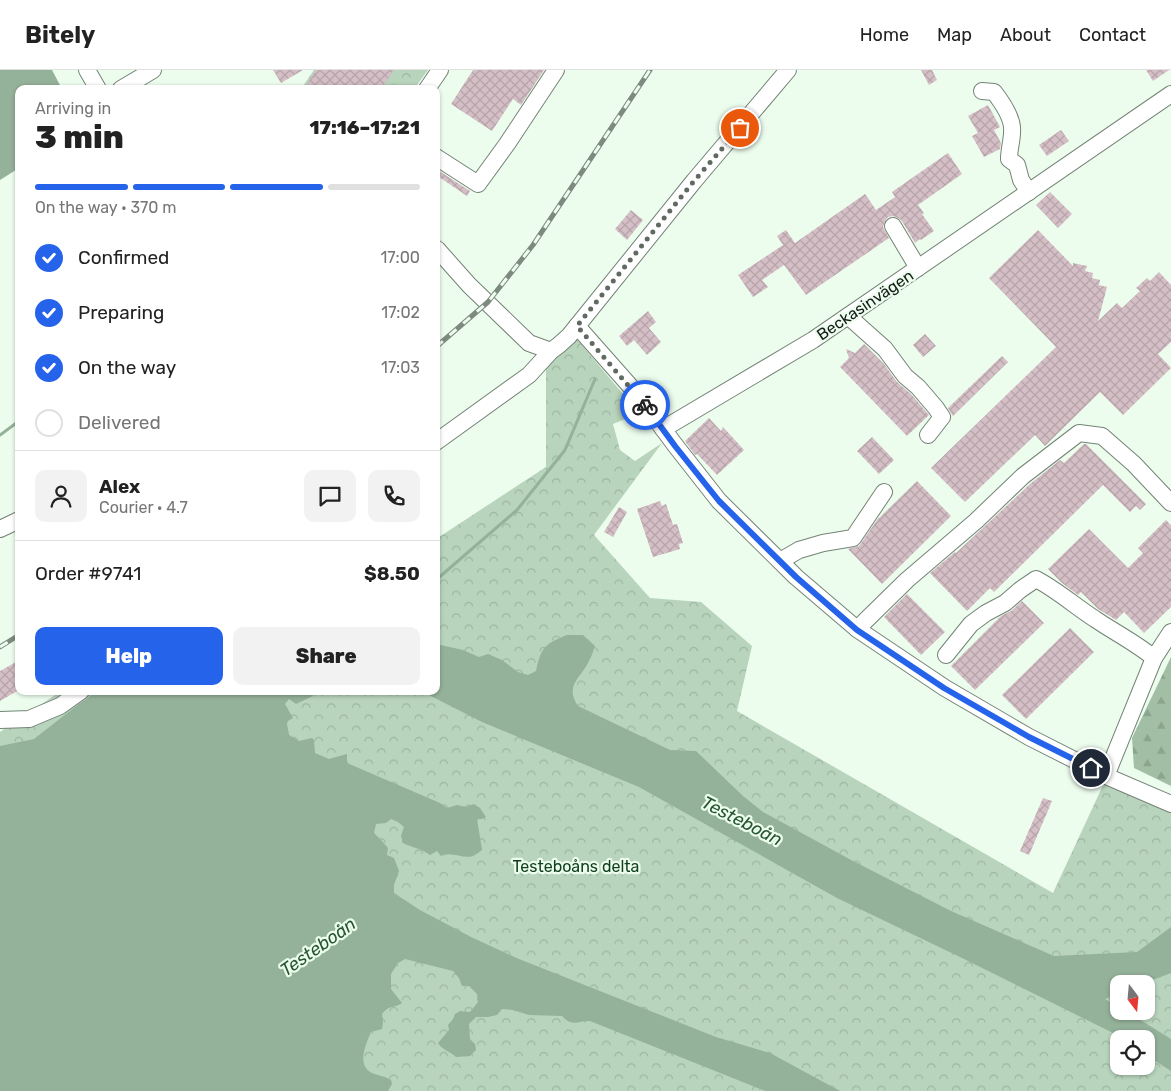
<!DOCTYPE html>
<html lang="en">
<head>
<meta charset="utf-8">
<style>
	:root { --surface:#fff; --page:#f2f2f2; --text:#222; --muted:#767676; --line:#e0e0e0; --accent:#2563eb }
	body { margin:0; font-family:Rubik,sans-serif; background:var(--page); color:var(--text); height:100vh; display:flex; flex-direction:column; font-size:19px; white-space:nowrap }
	* { box-sizing:border-box; margin:0 }
	p { font-size:16px; color:var(--muted) }
	.icon { flex:none; width:28px; height:28px; fill:none; stroke:currentColor; stroke-width:2; stroke-linecap:round; stroke-linejoin:round }
	.map { position:relative; flex:1; overflow:hidden }
	.details { position:absolute; left:15px; top:15px; width:425px; height:610px; display:flex; flex-direction:column; background:var(--surface); border-radius:10px; box-shadow:0 1px 4px #0004 }
	.details>* { flex:none }
	.needle { width:32px; rotate:164deg }
	.fabs { position:absolute; left:1110px; top:905px; display:grid; gap:10px }
	.fabs a { display:grid; place-items:center; width:45px; height:45px; border-radius:10px; background:var(--surface); box-shadow:0 1px 4px #0004; font-size:25px }
	.pin { position:absolute; display:grid; place-items:center; width:42px; height:42px; color:#fff; margin:-21px; border:2px solid #fff; border-radius:50%; box-shadow:0 1px 5px #0007 }
	.courier { position:absolute; display:grid; place-items:center; width:50px; height:50px; margin:-25px; border:4px solid #2563eb; border-radius:50%; background:#fff; color:#222; box-shadow:0 1px 6px #0007 }
	.headline em { font-style:normal; font-weight:800 }
	.headline div { display:flex; flex-direction:column-reverse }
	.headline { display:flex; align-items:center; justify-content:space-between; height:85px; padding:0 20px }
	h1 { font-size:32px; font-weight:800; line-height:38px }
	.bar { display:grid; grid-template-columns:repeat(4,1fr); gap:8px 5px; align-content:center; height:60px; padding:0 20px }
	.bar i { height:6px; border-radius:4px; background:var(--line) }
	.bar .active { background:var(--accent) }
	.bar p { grid-column:span 4 }
	.line { display:flex; align-items:center; gap:12px; padding:0 20px; border-top:1px solid var(--line) }
	.line div { flex:1 }
	.round { display:grid; place-items:center; flex:none; width:52px; height:52px; border-radius:10px; background:var(--page) }
	ol { padding:0 20px; list-style:none }
	li { display:flex; align-items:center; gap:15px; height:55px }
	li p { margin-inline-start:auto }
	li .icon { padding:5px; border-radius:50%; background:var(--accent); color:#fff; stroke-width:4 }
	li:last-child { color:var(--muted) }
	li i { width:28px; height:28px; border:2px solid var(--line); border-radius:50% }
	.action { display:flex; gap:10px; margin-top:auto; padding:10px 20px }
	.action a { flex:1; height:58px; border-radius:10px; background:var(--accent); color:#fff; font-size:20px; font-weight:800; line-height:58px; text-align:center }
	.action a+a { background:var(--page); color:var(--text) }
	header { display:flex; align-items:center; gap:30px; box-sizing:border-box; height:70px; padding:0 25px; background:var(--surface); border-bottom:1px solid var(--line) }
	header strong { font-size:24px }
	nav { display:flex; gap:28px; margin-inline-start:auto; font-size:18px }
	.map>svg:first-child { display:block }
	.forest { fill:url(#forest-firs) }
	.park { fill:url(#park-crowns); fill-rule:evenodd }
	.water { fill:#94b199 }
	.lines { fill:none; stroke-linecap:round; stroke-linejoin:round }
	.stream { stroke:#94b199; stroke-width:3 }
	.building { fill:url(#building-cross-hatch) }
	.minor-casing { stroke:#748376; stroke-width:18 }
	.minor { stroke:#fff; stroke-width:16 }
	.rail-casing { stroke:#7e897f; stroke-width:5 }
	.rail { stroke:#ecfdee; stroke-width:3; stroke-dasharray:9; stroke-linecap:butt }
	.done { stroke:#606a62; stroke-width:5; stroke-dasharray:0 9 }
	.route { stroke:#2563eb; stroke-width:6 }
	.labels { text-anchor:middle; dominant-baseline:central; stroke-width:4.5; stroke-linejoin:round; paint-order:stroke }
	.street-label { font-size:16px; fill:#151b16; stroke:#ecfdee }
	.park-label { font-size:16px; fill:#11401e; stroke:#ecfdee }
	.water-label { font-size:18px; font-style:italic; fill:#275531; stroke:#ecfdee }
</style>
</head>
<body>
<header>
<strong>Bitely</strong>
<nav><a>Home</a><a>Map</a><a>About</a><a>Contact</a></nav>
</header>
<div class="map">
<svg width="1171" height="1021" viewBox="0 0 1171 1021">
	<defs>
		<pattern id="forest-firs" width="22" height="20" patternUnits="userSpaceOnUse" patternTransform="scale(1.25)"><rect width="22" height="20" fill="#a2bfa6"/><path d="M5 1l3.5 6h-7zM16 11l3.5 6h-7z" fill="#8ba48e"/></pattern>
		<pattern id="park-crowns" width="20" height="18" patternUnits="userSpaceOnUse" patternTransform="scale(1.25)"><rect width="20" height="18" fill="#b8d4bc"/><path d="M2 6a3 3 0 1 1 6 0M12 15a3 3 0 1 1 6 0" fill="none" stroke="#9db5a1"/></pattern>
		<pattern id="building-cross-hatch" width="8" height="8" patternUnits="userSpaceOnUse" patternTransform="scale(1.25)"><rect width="8" height="8" fill="#d5bfc6"/><path d="M0 0l8 8M0 8l8-8" fill="none" stroke="#b6a4a9"/></pattern>
	</defs>
	<rect width="100%" height="100%" fill="#ecfdee"/>
	<!-- forest -->
	<polygon class="forest" points="1171,587 1171,716 1134,698 1132,668"/>
	<!-- park -->
	<g class="park">
		<polygon points="314,0 428,0 414,19 301,19"/>
		<path d="M575 267 639 343 613 354 620 380 635 391 662 373 594 465 650 528 701 532 752 576 737 641 1053 823 1105 711 1171 740V1021H0V662L61 621H436V469L546 397V296ZM1119 914H1146V941H1119ZM1119 969H1146V996H1119Z"/>
	</g>
	<!-- water -->
	<g class="water">
		<polygon points="0,0 52,0 62,19 19,19 19,98 0,110"/>
		<path d="M567 565H583L595 576C593 581 592 586 589 591 581 608 564 615 578 636L670 680 696 681 743 726 763 742 853 791 951 841 1054 886 1137 882 1171 857V903L1142 914H1119V923L1105 929 1119 937V941H1126L1171 969V1001L1146 985V969H1122L1111 962 962 888 837 828 639 717 482 652 421 621H436V574L463 580 479 587 488 584 502 590 518 602 528 605 536 601C541 577 545 574 567 565Z"/>
		<path d="M97 621H314L313 626 296 634 289 629 285 634 293 648 288 651 287 654 289 665 299 671 312 668 314 670 315 683 329 689 347 684V693L440 733 447 738 457 735 466 737 474 734 480 738 486 747 482 749H477L482 780C479 782 477 784 475 785 464 791 453 780 441 786L437 781 430 785C421 778 413 778 403 773L401 766 404 757 398 752 391 749 386 753 376 754 374 763 381 770 388 778 387 785 394 788 399 801 394 815V823L420 840 471 867 519 889 716 967 770 983 840 1021H765L590 951C577 951 572 957 562 946L529 945 513 940 502 939 497 945 488 947H476L469 954 470 969 475 974 476 980 470 986 456 987C451 982 441 979 438 973L449 960 448 955 453 949 455 944 460 941 470 942 478 932 477 924 469 916H462L459 908 453 901 405 889 398 893 391 904V919L402 933C393 939 390 934 382 944L383 952 382 959 371 962C366 974 356 995 372 1003 379 1006 385 1006 391 1010L392 1014 388 1021H0V676L34 669 75 637Z"/>
	</g>
	<g class="lines">
		<!-- stream -->
		<g class="stream">
			<polyline points="0,365 19,351"/>
			<polyline points="436,510 517,440 565,380 595,309"/>
		</g>
	</g>
	<!-- building -->
	<g class="building">
		<polygon points="273,0 303,0 281,13"/>
		<polygon points="316,0 394,0 381,19 304,19"/>
		<polygon points="473,0 544,0 521,35 513,29 492,61 451,34"/>
		<polygon points="921,0 932,0 937,10 929,15"/>
		<polygon points="1146,0 1169,0 1153,11"/>
		<polygon points="988,35 1000,57 994,60 1001,73 1000,79 984,87 972,66 978,63 968,46"/>
		<polygon points="1061,60 1069,71 1047,86 1039,75"/>
		<polygon points="948,83 962,104 918,135 924,143 922,144 934,161 921,170 920,169 915,173 902,151 898,148 893,146 888,147 885,151 883,157 889,168 806,225 784,195 762,210 768,217 753,227 738,205 783,175 777,166 786,160 795,173 865,124 876,140 895,127 892,122"/>
		<polygon points="436,99 470,121 467,126 436,105"/>
		<polygon points="1050,122 1072,144 1058,158 1036,135"/>
		<polygon points="631,140 643,150 627,170 615,159"/>
		<polygon points="1038,160 1073,196 1073,193 1087,196 1085,201 1093,203 1092,208 1100,210 1099,215 1107,217 1098,251 1117,233 1122,238 1140,221 1136,218 1147,208 1150,211 1159,202 1171,215 1171,272 1158,284 1171,298 1123,345 1100,322 1045,376 1035,365 965,432 931,398 1056,277 989,208"/>
		<polygon points="648,241 656,252 649,258 661,272 647,285 634,270 627,276 619,266"/>
		<polygon points="925,264 936,276 923,287 913,275"/>
		<polygon points="864,274 884,294 897,312 911,324 929,345 907,366 840,297 849,288 846,279 855,283"/>
		<polygon points="1002,286 1008,292 953,346 948,338"/>
		<polygon points="709,348 721,361 723,357 744,380 717,405 697,384 695,385 685,371"/>
		<polygon points="872,367 894,390 879,404 857,381"/>
		<polygon points="1084,374 1086,374 1146,434 1140,440 1136,436 1130,442 1103,415 994,522 990,518 967,541 930,503 955,482 956,483 1030,414 1060,390 1064,393"/>
		<polygon points="917,411 951,446 882,514 848,479 859,476 877,450"/>
		<polygon points="660,431 662,436 666,434 673,455 677,454 683,473 679,474 680,479 653,487 637,439"/>
		<polygon points="619,437 627,442 613,467 604,462"/>
		<polygon points="1166,450 1171,455 1171,537 1144,563 1124,542 1116,550 1098,539 1081,522 1078,525 1062,513 1048,499 1089,459 1128,498 1143,483 1138,478"/>
		<polygon points="907,524 945,562 921,585 884,547"/>
		<polygon points="1022,531 1044,553 975,620 951,596 1001,546 1011,541"/>
		<polygon points="1070,558 1094,582 1026,649 1002,625"/>
		<polygon points="16,592 19,596 19,620 0,631 0,601"/>
		<polygon points="1043,728 1052,731 1029,785 1020,781"/>
	</g>
	<g class="lines">
		<defs>
			<g id="minor">
				<polyline points="87,0 98,19"/>
				<polyline points="121,19 153,0"/>
				<polyline points="427,19 440,0"/>
				<path d="M982 21 994 22C1001 31 1011 46 1012 57 1013 68 1009 78 1009 89L1017 95 1021 110 1029 122"/>
				<polyline points="436,87 478,114 507,74 556,0"/>
				<polyline points="893,156 918,198"/>
				<polyline points="436,180 437,179 469,215 529,273 551,281"/>
				<polyline points="848,246 885,279 905,306 918,317 936,338 942,347 928,365"/>
				<polyline points="577,256 638,325 675,375 719,431 796,507 857,559 945,618 1029,667 1106,706 1171,734"/>
				<polyline points="663,359 813,270 1171,24"/>
				<polyline points="436,372 529,305 551,281 559,275 569,266 694,111 788,0"/>
				<polyline points="0,459 19,450"/>
				<polyline points="780,491 799,480 823,473 853,468 884,422"/>
				<polyline points="857,559 907,510 976,451 1023,406 1079,363 1102,366 1134,394 1171,433"/>
				<path d="M946 585 971 554 986 543 1005 533 1020 520 1036 509C1057 520 1075 536 1095 549 1114 562 1136 573 1154 588"/>
				<polyline points="0,650 29,649 60,636 81,621"/>
				<polyline points="1106,706 1154,588 1171,562"/>
			</g>
		</defs>
		<!-- minor casing -->
		<use href="#minor" class="minor-casing"/>
		<!-- minor -->
		<use href="#minor" class="minor"/>
		<defs>
			<g id="rail">
				<polyline points="436,277 488,232 533,175 650,0"/>
				<polyline points="0,577 19,565"/>
			</g>
		</defs>
		<!-- rail casing -->
		<use href="#rail" class="rail-casing"/>
		<!-- rail -->
		<use href="#rail" class="rail"/>
	</g>
	<g class="lines">
		<!-- done -->
		<polyline class="done" points="645,335 577,256 694,111 740,58"/>
		<!-- route -->
		<polyline class="route" points="645,335 675,376 719,431 796,507 857,560 944,618 1029,667 1091,698"/>
	</g>
	<g class="labels">
		<!-- street labels -->
		<g class="street-label">
			<text transform="translate(865 235) rotate(-34)">Beckasinvägen</text>
		</g>
		<!-- park labels -->
		<g class="park-label">
			<text x="576" y="796">Testeboåns delta</text>
		</g>
		<!-- water labels -->
		<g class="water-label">
			<text transform="translate(742 751) rotate(27)">Testeboån</text>
			<text transform="translate(318 877) rotate(-35)">Testeboån</text>
		</g>
	</g>
</svg>
<div class="fabs">
<a><svg class="needle" viewBox="-14 -14 28 28"><path d="M0-13l5 13h-10z" fill="#e53935"/><path d="M0 13l5-13h-10z" fill="#767676"/></svg></a>
<a><svg class="icon" aria-label="locate" viewBox="0 0 24 24"><circle cx="12" cy="12" r="6"/><path d="M12 2v4M12 18v4M2 12h4M18 12h4"/></svg></a>
</div>
<div class="pin" style="left:740px;top:58px;background:#ea580c"><svg class="icon" aria-label="bag" viewBox="0 0 24 24"><path d="M5 8h14l-1 12H6zM9 8a3 3 0 0 1 6 0"/></svg></div>
<div class="pin" style="left:1091px;top:698px;background:#1f2937"><svg class="icon" aria-label="home" viewBox="0 0 24 24"><path d="M3 11l9-7 9 7M6 9v11h12V9"/></svg></div>
<div class="courier" style="left:645px;top:335px"><svg class="icon" aria-label="bike" viewBox="0 0 24 24"><circle cx="6" cy="16" r="4"/><circle cx="18" cy="16" r="4"/><path d="M6 16l4-8h5l3 8M10 8l3 8H6M13 5h3"/></svg></div>
<section class="details">
<div class="headline"><div><h1>3 min</h1><p>Arriving in</p></div><em>17:16–17:21</em></div>
<div class="bar"><i class="active"></i><i class="active"></i><i class="active"></i><i></i><p>On the way · 370 m</p></div>
<ol>
<li><svg class="icon" aria-label="check" viewBox="0 0 24 24"><path d="M5 12l5 5 9-10"/></svg>Confirmed<p>17:00</p></li>
<li><svg class="icon" aria-label="check" viewBox="0 0 24 24"><path d="M5 12l5 5 9-10"/></svg>Preparing<p>17:02</p></li>
<li><svg class="icon" aria-label="check" viewBox="0 0 24 24"><path d="M5 12l5 5 9-10"/></svg>On the way<p>17:03</p></li>
<li><i></i>Delivered</li>
</ol>
<div class="line" style="height:90px"><a class="round"><svg class="icon" aria-label="person" viewBox="0 0 24 24"><circle cx="12" cy="8" r="4"/><path d="M4 21q1-7 8-7t8 7"/></svg></a><div><b>Alex</b><p>Courier · 4.7</p></div><a class="round"><svg class="icon" aria-label="chat" viewBox="0 0 24 24"><path d="M4 5h16v11H9l-5 4z"/></svg></a><a class="round"><svg class="icon" aria-label="phone" viewBox="0 0 24 24"><path d="M5 4h4l2 5-3 2q2 4 5 5l2-3 5 2v4C11 20 4 13 5 4z"/></svg></a></div>
<div class="line" style="height:65px"><div>Order #9741</div><b>$8.50</b></div>
<div class="action"><a>Help</a><a>Share</a></div>
</section>
</div>
</body>
</html>
